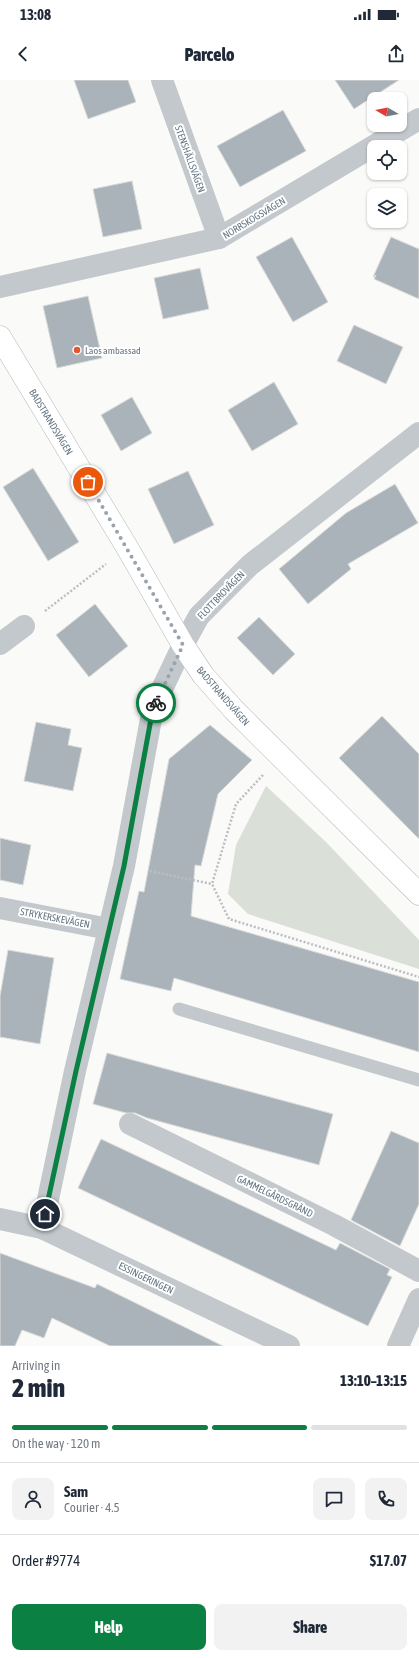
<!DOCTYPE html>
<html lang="en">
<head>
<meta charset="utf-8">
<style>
	:root { --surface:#fff; --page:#f2f2f3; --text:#1f2937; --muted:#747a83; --line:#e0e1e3; --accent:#0b8043 }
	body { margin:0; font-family:"Asap Condensed",sans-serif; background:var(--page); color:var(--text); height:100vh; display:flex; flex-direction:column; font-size:15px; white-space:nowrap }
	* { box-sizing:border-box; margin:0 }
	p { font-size:13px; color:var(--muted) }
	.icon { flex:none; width:22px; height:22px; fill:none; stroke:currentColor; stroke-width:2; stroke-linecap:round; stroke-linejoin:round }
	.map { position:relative; height:1266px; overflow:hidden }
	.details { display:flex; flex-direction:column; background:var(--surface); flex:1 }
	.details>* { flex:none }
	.needle { width:26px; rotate:279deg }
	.controls { position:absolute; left:367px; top:12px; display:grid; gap:8px }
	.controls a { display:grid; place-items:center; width:40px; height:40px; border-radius:8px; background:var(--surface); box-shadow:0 1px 3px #0004; font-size:20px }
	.pin { position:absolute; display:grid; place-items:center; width:34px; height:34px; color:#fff; margin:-17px; border:2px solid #fff; border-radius:50%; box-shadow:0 1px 4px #0007 }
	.courier { position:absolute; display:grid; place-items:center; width:40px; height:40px; margin:-20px; border:3px solid #0b8043; border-radius:50%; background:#fff; color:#222; box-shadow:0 1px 5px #0007 }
	.summary em { font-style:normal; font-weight:800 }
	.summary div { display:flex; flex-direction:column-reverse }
	.summary { display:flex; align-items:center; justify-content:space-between; height:68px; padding:0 12px }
	h1 { font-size:26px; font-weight:800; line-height:30px }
	.bar { display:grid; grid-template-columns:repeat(4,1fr); gap:6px 4px; align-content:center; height:48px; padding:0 12px }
	.bar i { height:5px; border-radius:3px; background:var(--line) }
	.bar .current { background:var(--accent) }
	.bar p { grid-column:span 4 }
	.line { display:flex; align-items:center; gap:10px; padding:0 12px; border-top:1px solid var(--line) }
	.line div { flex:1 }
	.round { display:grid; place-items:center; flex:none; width:42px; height:42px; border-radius:8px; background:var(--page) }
	.button { display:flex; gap:8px; margin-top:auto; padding:8px 12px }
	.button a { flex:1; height:46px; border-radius:8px; background:var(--accent); color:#fff; font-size:16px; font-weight:800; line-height:46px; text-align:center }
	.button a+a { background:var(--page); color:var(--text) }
	.status { display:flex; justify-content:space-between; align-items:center; height:28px; padding:0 20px; background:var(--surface); direction:ltr }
	.status svg { height:11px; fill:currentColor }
	header { display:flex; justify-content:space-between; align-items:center; height:52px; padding:0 12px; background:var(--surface); font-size:18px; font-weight:800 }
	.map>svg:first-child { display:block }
	.green { fill:#dadfd7 }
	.building { fill:#aab3b9; stroke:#dcdcda }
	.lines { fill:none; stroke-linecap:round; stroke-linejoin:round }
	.secondary-casing { stroke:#b3babf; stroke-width:23 }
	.path { stroke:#bbbfc2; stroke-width:2.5; stroke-dasharray:2 2; stroke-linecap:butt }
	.lane { stroke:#c3c8cc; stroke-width:13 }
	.street { stroke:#c3c8cc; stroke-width:22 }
	.secondary { stroke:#fff; stroke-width:22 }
	.done { stroke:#99a4ac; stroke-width:4; stroke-dasharray:0 7.2 }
	.route { stroke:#0b8043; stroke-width:5 }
	.poi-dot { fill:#e4572e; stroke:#fff; stroke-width:1.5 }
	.labels { text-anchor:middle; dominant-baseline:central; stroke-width:4; stroke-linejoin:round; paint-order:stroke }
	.street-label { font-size:10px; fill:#657683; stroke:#fff }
	.poi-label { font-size:10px; fill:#657683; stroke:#fff; text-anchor:start }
</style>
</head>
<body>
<div class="status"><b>13:08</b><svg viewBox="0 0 49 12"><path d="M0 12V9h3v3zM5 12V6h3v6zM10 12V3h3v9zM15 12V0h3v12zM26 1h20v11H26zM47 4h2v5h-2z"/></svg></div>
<header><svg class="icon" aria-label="back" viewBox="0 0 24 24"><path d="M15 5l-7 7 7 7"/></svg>Parcelo<svg class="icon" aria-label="share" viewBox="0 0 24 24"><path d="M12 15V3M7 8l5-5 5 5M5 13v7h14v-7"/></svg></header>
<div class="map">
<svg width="419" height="1266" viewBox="0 0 419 1266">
	<rect width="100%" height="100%" fill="#fafaf8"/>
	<!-- green -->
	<polygon class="green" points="266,706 326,762 419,860 419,889 248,834 228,814 236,765"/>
	<!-- building -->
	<g class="building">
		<polygon points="74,0 128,0 136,22 88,39"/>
		<polygon points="335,0 399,0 354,29"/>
		<polygon points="283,30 306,71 240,107 217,66"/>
		<polygon points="132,101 142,149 103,157 93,109"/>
		<polygon points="292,157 328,222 293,242 256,177"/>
		<polygon points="391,157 419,169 419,219 374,199 376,195 373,197"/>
		<polygon points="200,188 209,229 163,239 154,198"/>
		<polygon points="88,216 102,278 57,288 43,226"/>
		<polygon points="354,245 403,267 386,304 337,281"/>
		<polygon points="274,302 298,344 252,371 228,330"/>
		<polygon points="132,317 152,353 121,371 101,335"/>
		<polygon points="33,388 79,462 48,481 3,407"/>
		<polygon points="188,391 214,445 174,464 148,409"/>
		<polygon points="395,404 418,443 348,484 351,489 308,524 279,489 346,433"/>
		<polygon points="95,524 128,566 89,597 56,555"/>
		<polygon points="259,537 295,574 273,595 237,558"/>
		<polygon points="382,636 419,674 419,759 339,678"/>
		<polygon points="36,642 71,649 68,665 82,668 73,711 24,701"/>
		<polygon points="210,645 252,680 218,714 201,786 195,785 191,836 419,902 419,972 174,898 171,911 120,899 139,811 144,812 169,679"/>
		<polygon points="0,758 31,765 23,805 0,800"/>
		<polygon points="8,870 54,878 40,964 0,957 0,916"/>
		<polygon points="107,973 333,1034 319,1085 147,1038 135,1033 126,1033 93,1024"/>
		<polygon points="391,1051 419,1063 419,1124 400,1166 351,1140"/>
		<polygon points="101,1059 336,1170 340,1163 390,1189 387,1195 392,1197 368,1246 78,1108"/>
		<polygon points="0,1173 95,1208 97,1204 223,1266 110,1266 52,1238 44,1258 22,1250 15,1266 0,1266"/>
	</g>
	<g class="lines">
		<defs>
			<polyline id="secondary" points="0,257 128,469 183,565 203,595 234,630 419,814"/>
		</defs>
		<!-- secondary casing -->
		<use href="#secondary" class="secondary-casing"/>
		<!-- path -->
		<g class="path">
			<polyline points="45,531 106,484"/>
			<polyline points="263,695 236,724 212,804 229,839 419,897"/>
			<polyline points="150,791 212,804"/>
		</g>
		<!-- lane -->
		<polyline class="lane" points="179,929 419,1000"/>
		<!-- street -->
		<g class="street">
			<polyline points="162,0 219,158"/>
			<polyline points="0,207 219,158 419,39"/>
			<polyline points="0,564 24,546"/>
			<polyline points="0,828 109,849"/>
			<polyline points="130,1044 334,1145 419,1191"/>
			<polyline points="0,1139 42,1148 289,1266"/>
			<polyline points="42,1148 75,991 124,786 153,628 183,565 199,536 250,485 419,353"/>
			<polyline points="398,1266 419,1219"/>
		</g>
		<!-- secondary -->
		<use href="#secondary" class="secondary"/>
	</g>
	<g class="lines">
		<!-- done -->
		<polyline class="done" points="88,402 183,565 156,623"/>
		<!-- route -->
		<polyline class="route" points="45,1134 76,991 124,786 153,628 156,623"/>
	</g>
	<!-- markers -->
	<circle class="poi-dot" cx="77" cy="270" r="4"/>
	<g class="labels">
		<!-- street labels -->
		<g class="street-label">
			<text transform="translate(190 79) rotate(70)">STENSHÄLLSVÄGEN</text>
			<text transform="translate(254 138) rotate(-31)">NORRSKOGSVÄGEN</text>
			<text transform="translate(51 342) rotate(59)">BADSTRANDSVÄGEN</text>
			<text transform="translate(221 515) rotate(-46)">FLOTTBROVÄGEN</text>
			<text transform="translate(223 616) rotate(49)">BADSTRANDSVÄGEN</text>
			<text transform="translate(55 838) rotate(11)">STRYKERSKEVÄGEN</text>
			<text transform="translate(275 1116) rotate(26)">GAMMELGÅRDSGRÄND</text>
			<text transform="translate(146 1198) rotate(26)">ESSINGERINGEN</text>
		</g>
		<!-- poi labels -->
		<g class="poi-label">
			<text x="85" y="270">Laos ambassad</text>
		</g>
	</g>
</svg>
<div class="controls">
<a><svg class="needle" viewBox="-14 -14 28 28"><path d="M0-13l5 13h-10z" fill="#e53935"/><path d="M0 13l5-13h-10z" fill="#747a83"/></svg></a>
<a><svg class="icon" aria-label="locate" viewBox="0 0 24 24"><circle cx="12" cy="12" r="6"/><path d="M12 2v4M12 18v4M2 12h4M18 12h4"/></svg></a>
<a><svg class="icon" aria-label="layers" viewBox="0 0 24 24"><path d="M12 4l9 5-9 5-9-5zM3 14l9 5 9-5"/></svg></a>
</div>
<div class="pin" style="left:88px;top:402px;background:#ea580c"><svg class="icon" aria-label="bag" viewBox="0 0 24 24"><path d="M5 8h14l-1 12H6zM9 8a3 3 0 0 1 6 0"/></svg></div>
<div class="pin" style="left:45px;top:1134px;background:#1f2937"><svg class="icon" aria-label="home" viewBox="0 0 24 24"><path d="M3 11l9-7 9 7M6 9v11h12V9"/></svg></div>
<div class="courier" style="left:156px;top:623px"><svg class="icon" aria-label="bike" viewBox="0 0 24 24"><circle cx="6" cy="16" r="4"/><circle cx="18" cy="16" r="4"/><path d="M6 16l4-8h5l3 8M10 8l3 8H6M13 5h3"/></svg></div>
</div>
<section class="details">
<div class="summary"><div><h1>2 min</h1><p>Arriving in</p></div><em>13:10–13:15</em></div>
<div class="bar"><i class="current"></i><i class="current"></i><i class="current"></i><i></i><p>On the way · 120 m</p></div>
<div class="line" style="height:72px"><a class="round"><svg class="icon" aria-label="person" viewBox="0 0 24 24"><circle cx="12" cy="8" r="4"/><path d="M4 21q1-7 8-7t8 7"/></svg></a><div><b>Sam</b><p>Courier · 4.5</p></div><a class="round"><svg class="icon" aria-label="chat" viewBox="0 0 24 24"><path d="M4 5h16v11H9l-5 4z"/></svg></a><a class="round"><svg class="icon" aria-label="phone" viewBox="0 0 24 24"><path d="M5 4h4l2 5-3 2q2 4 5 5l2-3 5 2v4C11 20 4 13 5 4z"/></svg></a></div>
<div class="line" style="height:52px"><div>Order #9774</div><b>$17.07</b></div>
<div class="button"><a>Help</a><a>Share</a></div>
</section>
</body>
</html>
